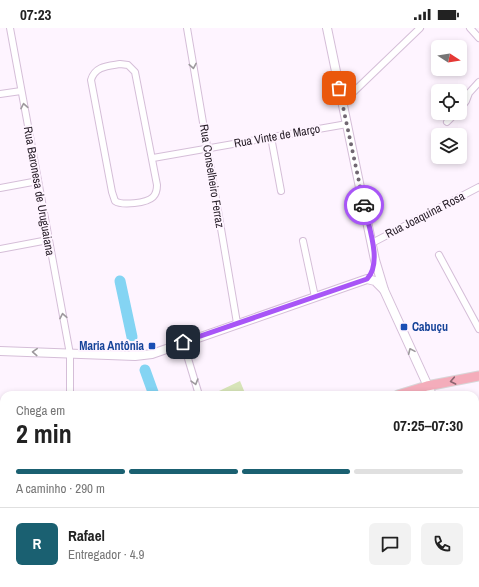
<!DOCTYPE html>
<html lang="pt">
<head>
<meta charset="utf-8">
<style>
	:root { --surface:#fff; --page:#f2f2f2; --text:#222; --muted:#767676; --line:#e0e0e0; --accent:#1a6071 }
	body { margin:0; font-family:"Archivo Narrow",sans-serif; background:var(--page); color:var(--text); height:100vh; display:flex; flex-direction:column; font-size:15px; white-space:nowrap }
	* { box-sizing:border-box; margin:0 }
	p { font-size:13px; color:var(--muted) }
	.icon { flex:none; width:22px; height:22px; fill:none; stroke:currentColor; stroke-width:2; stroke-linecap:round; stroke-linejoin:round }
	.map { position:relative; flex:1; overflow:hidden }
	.sheet { position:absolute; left:0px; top:363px; width:479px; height:196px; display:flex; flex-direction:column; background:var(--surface); border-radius:12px 12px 0 0; box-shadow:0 2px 6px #0003 }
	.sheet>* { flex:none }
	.needle { width:26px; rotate:102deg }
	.buttons { position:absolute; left:431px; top:12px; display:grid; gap:8px }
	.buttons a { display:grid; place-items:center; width:36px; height:36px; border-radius:6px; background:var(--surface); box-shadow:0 2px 6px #0003; font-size:20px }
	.pin { position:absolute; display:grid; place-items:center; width:34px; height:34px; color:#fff; margin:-17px; border-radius:8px; box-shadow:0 2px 6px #0006 }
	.courier { position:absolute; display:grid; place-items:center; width:40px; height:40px; margin:-20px; border:3px solid #a855f7; border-radius:50%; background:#fff; color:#222; box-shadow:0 1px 5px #0007 }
	.headline em { font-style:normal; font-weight:700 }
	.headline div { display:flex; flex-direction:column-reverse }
	.headline { display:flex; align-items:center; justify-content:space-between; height:68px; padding:0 16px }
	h1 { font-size:26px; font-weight:700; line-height:30px }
	.bar { display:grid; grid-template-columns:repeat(4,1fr); gap:6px 4px; align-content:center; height:48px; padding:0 16px }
	.bar i { height:5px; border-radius:3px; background:var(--line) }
	.bar .current { background:var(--accent) }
	.bar p { grid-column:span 4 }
	.line { display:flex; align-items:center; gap:10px; padding:0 16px; border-top:1px solid var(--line) }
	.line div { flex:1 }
	.round { display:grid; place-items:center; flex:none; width:42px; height:42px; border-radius:6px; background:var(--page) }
	.status { display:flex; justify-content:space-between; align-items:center; height:28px; padding:0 20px; background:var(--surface); direction:ltr }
	.status svg { height:11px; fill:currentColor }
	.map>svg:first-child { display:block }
	.green { fill:#d7e4b8 }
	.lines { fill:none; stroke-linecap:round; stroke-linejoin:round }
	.river { stroke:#84d4f3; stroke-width:11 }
	.street-casing { stroke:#d5bed8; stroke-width:8 }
	.secondary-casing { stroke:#d5bed8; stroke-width:10 }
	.primary-casing { stroke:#d8d6d8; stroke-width:11 }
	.street { stroke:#fff; stroke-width:6 }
	.secondary { stroke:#fff; stroke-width:8 }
	.primary { stroke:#f4adbb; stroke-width:9 }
	.oneway { stroke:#9d999d }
	.oneway2 { stroke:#8c6470 }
	.done { stroke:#716872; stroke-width:4; stroke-dasharray:0 7.2 }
	.route { stroke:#a855f7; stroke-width:5 }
	.transit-dot { fill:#1a4fb4; stroke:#fef4ff; stroke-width:1.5 }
	.labels { text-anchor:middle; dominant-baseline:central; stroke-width:4; stroke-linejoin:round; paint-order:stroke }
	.street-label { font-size:12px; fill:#251c26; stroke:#fef4ff }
	.transit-label { font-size:12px; font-weight:bold; fill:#164399; stroke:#fef4ff; text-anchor:start }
</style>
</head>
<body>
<div class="status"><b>07:23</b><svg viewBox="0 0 49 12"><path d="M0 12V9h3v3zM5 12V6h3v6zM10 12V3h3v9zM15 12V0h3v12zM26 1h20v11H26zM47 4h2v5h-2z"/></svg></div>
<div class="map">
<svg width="479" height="559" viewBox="0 0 479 559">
	<rect width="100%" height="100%" fill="#fef4ff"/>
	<!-- green -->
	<g class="green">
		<polygon points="240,353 245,365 240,367 221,367 219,363"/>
		<polygon points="283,555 330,555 331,559 284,559"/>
	</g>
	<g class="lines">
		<!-- river -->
		<g class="river">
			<polyline points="120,253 132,309"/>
			<polyline points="145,342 154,367"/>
			<polyline points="175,555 176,559"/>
		</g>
		<defs>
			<g id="street">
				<polyline points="10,0 70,326 70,367"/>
				<polyline points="187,0 237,295"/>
				<polyline points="470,0 479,10"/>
				<path d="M120 36 128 37 135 44 157 157C157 161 156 166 153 169 147 175 122 178 115 173L112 164 91 52C95 38 108 38 120 36Z"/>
				<polyline points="0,66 21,63"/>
				<polyline points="342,75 420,0"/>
				<polyline points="460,81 466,73 469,65 479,54"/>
				<polyline points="447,94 456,85"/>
				<polyline points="271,109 281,163"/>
				<polyline points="153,130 347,96"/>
				<polyline points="0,160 38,153"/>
				<polyline points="303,213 315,269"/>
				<polyline points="372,215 479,159"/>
				<polyline points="0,221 48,212"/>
				<polyline points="439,227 479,301"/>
				<polyline points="183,314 199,367"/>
				<polyline points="0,407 4,407"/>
				<polyline points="0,495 4,495"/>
				<polyline points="475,544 479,543"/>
				<polyline points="375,555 377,559"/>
				<polyline points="72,559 72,555"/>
				<polyline points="122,559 122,555"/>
				<polyline points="436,559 438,555"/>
			</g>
			<g id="secondary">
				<polyline points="327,0 375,232 384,262 432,367"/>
				<polyline points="0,323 135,328 152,326 367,251 375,253 384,262"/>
				<polyline points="475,449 479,468"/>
			</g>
			<g id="primary">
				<polyline points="398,367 427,358 479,348"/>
				<polyline points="245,555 246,559"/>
			</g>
		</defs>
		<!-- street casing -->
		<use href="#street" class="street-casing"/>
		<!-- secondary casing -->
		<use href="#secondary" class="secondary-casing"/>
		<!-- primary casing -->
		<use href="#primary" class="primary-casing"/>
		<!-- street -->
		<use href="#street" class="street"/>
		<!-- secondary -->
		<use href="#secondary" class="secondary"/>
		<!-- primary -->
		<use href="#primary" class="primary"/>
	</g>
	<!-- one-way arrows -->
	<defs><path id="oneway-chevron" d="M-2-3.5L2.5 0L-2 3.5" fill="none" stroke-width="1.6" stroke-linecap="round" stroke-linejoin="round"/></defs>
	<g class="oneway">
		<use href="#oneway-chevron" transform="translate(193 38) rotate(80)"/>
		<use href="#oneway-chevron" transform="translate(24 78) rotate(-101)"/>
		<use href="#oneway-chevron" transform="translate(63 288) rotate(-101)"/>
		<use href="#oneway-chevron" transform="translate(411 323) rotate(-114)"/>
		<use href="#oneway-chevron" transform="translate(35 324) rotate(-177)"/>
		<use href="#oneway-chevron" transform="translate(195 354) rotate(74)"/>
	</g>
	<use class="oneway2" href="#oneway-chevron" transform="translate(453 353) rotate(169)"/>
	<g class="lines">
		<!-- done -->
		<polyline class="done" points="339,60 364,177"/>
		<!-- route -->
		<path class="route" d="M183 314 367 251C383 235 368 197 364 177"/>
	</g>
	<!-- markers -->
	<g class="transit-dot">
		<rect x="400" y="295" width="8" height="8" rx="2"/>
		<rect x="148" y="314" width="8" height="8" rx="2"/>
	</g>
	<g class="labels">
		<!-- street labels -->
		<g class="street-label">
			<text transform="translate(277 108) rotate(-10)">Rua Vinte de Março</text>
			<text transform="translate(212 148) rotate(81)">Rua Conselheiro Ferraz</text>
			<text transform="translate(39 163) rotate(80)">Rua Baronesa de Uruguaiana</text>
			<text transform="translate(425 187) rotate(-27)">Rua Joaquina Rosa</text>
		</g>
		<!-- transit labels -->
		<g class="transit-label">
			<text x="412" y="299">Cabuçu</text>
			<text x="144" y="318" text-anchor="end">Maria Antônia</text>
		</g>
	</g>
</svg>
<div class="buttons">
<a><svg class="needle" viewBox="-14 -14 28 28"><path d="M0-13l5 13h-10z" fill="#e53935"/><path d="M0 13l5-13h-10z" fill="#767676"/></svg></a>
<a><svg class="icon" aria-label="locate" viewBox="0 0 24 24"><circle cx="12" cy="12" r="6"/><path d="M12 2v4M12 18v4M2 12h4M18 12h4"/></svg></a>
<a><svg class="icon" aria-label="layers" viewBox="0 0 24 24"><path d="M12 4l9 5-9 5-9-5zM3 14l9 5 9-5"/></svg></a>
</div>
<div class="pin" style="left:339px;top:60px;background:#ea580c"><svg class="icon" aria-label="bag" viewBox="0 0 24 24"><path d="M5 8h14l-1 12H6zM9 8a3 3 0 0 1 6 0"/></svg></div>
<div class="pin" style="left:183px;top:314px;background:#1f2937"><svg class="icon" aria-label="home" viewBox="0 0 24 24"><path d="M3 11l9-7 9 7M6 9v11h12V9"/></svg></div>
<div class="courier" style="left:364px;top:177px"><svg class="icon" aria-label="car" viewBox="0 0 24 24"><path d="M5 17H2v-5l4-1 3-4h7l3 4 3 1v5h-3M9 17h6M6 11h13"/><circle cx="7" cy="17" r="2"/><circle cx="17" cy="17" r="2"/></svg></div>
<section class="sheet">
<div class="headline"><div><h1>2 min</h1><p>Chega em</p></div><em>07:25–07:30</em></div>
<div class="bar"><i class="current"></i><i class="current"></i><i class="current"></i><i></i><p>A caminho · 290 m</p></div>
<div class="line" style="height:72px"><b class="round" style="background:var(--accent);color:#fff">R</b><div><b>Rafael</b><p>Entregador · 4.9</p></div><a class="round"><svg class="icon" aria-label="chat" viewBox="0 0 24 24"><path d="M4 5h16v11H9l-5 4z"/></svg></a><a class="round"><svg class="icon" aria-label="phone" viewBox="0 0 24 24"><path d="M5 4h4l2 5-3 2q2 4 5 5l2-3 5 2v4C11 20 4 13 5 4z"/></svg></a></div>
</section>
</div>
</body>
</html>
